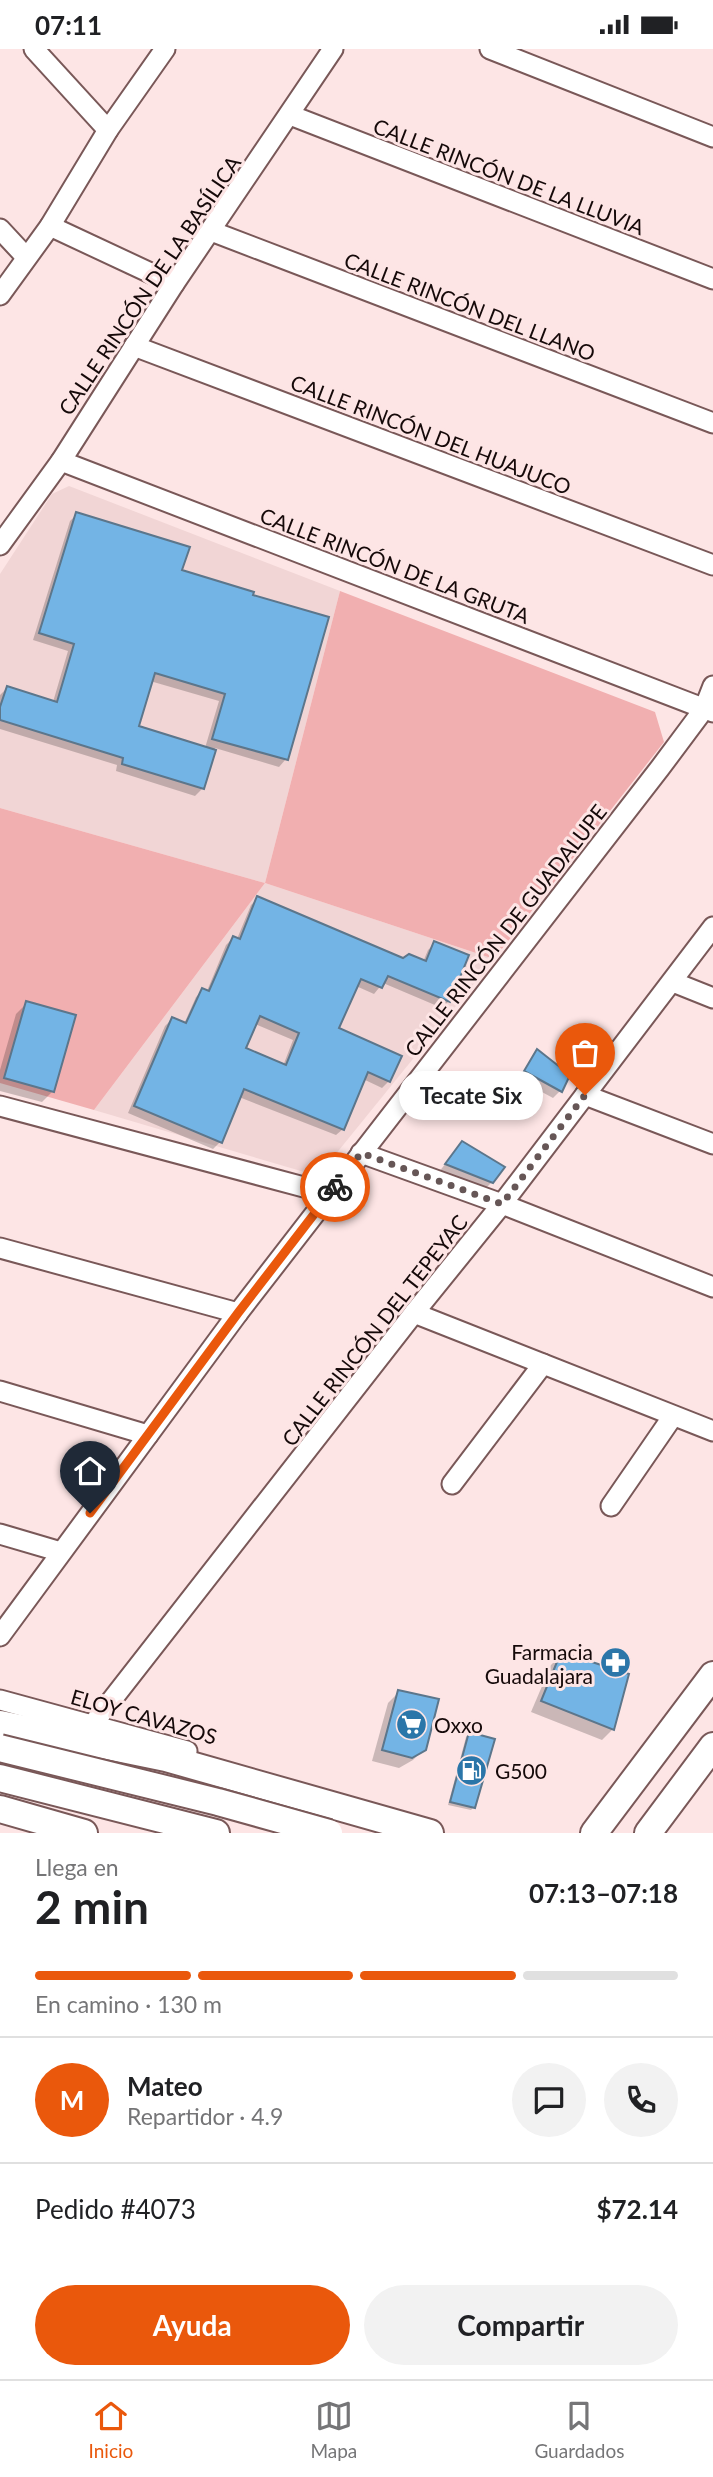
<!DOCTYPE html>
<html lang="es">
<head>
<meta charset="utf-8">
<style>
	:root { --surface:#fff; --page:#f2f2f2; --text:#202124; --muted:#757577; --line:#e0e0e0; --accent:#ea580c }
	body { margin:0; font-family:Lato,sans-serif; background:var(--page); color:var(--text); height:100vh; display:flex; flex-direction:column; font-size:26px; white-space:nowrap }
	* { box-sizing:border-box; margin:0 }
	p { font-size:23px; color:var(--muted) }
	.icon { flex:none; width:38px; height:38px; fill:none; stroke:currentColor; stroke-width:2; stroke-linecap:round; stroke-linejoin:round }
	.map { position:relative; height:1784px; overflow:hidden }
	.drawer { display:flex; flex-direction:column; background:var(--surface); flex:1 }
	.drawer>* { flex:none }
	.pin { position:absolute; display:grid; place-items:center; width:60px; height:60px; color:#fff; margin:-72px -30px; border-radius:50% 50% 50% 0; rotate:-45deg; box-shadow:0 0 7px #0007 }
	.pin .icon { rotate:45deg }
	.courier { position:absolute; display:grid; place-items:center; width:70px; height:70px; margin:-35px; border:5px solid #ea580c; border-radius:50%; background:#fff; color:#222; box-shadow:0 2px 9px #0007 }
	.bubble { position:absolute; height:49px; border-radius:24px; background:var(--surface); box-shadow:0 4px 10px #0003; font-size:23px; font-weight:700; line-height:49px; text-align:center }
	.overview em { font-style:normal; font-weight:700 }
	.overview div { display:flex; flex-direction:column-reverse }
	.overview { display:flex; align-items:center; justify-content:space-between; height:119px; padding:0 35px }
	h1 { font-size:46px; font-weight:700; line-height:52px }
	.bar { display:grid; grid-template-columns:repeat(4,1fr); gap:10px 7px; align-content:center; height:84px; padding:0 35px }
	.bar i { height:9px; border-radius:5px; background:var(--line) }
	.bar .current { background:var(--accent) }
	.bar p { grid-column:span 4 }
	.line { display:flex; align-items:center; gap:18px; padding:0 35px; border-top:2px solid var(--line) }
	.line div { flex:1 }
	.round { display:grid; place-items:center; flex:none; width:74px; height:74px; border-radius:37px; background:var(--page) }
	.button { display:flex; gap:14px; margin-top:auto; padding:14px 35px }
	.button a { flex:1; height:80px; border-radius:42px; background:var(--accent); color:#fff; font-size:28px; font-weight:700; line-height:80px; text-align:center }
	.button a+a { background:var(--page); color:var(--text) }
	.status { display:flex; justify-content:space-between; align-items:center; height:49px; padding:0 35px; background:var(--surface); direction:ltr }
	.status svg { height:19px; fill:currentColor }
	.menu { display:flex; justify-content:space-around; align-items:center; height:98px; border-top:2px solid var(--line); background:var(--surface); font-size:19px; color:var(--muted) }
	.menu a { display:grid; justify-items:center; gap:4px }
	.menu .current { color:var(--accent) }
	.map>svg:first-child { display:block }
	.built { fill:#f1d5d5 }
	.green { fill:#f1afb0 }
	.shadow { fill:#0003; fill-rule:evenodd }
	.building { fill:#73b4e5; stroke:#5c768b; stroke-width:2; fill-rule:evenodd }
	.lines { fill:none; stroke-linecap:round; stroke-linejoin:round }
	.minor-casing { stroke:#795858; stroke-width:23 }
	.secondary-casing { stroke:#795858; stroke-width:30 }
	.minor { stroke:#fff; stroke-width:19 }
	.secondary { stroke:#fff; stroke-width:26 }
	.secondary-bridge-casing { stroke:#795858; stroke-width:30; stroke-linecap:butt }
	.secondary-bridge { stroke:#fff; stroke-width:26 }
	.done { stroke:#665656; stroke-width:7; stroke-dasharray:0 12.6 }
	.route { stroke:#ea580c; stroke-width:9 }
	.labels { text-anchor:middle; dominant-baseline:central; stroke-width:6; stroke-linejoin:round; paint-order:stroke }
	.street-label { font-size:21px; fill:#150909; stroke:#fde5e5 }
	.poi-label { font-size:21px; fill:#150909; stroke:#fde5e5; text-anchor:start }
</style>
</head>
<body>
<div class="status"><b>07:11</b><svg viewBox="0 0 49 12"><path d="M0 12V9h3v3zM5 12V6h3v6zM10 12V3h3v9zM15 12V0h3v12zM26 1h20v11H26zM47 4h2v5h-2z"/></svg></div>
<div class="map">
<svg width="713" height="1784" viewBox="0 0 713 1784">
	<rect width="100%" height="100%" fill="#fde5e5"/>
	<!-- built -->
	<polygon class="built" points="69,437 340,542 265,834 494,910 318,1127 94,1061 265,834 0,759 0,525 52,445"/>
	<!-- green -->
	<polygon class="green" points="340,542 655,663 664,693 494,910 265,834 94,1061 0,1034 0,759 265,834"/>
	<!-- shadow -->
	<g class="shadow">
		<path d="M77 465 180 522 286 710 279 718 215 699 203 739 195 747 116 722 117 716 0 680V646L7 639 53 653 68 602 33 591 70 472ZM150 632 219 652 205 699 136 678Z"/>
		<path d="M258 849 403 911 423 913 428 901 435 894 449 952 442 959 383 934 374 945 356 937 337 980 389 1032 382 1039 363 1030 343 1080 336 1086 239 1048 220 1093 213 1100 128 1064 165 977 172 970 184 975 196 948 203 941 207 942 226 896 233 889 237 890 251 856ZM255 975 293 991 283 1017 244 1000Z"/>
		<polygon points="27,954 53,1042 42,1053 0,1042 0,1021 16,965"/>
		<polygon points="537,1003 560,1042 553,1049 518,1030"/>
		<polygon points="455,1102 492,1133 484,1141 439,1123"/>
		<polygon points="562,1605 613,1680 602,1691 531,1663 551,1616"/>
		<polygon points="399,1643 424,1700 413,1711 399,1719 372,1712 388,1654"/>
		<polygon points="469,1685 474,1758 471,1761 448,1756 466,1688"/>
	</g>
	<!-- building -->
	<g class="building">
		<polygon points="76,463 190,498 182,521 254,543 253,546 329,568 288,711 212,690 225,645 155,624 139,677 216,701 204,740 122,715 123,709 0,671 0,658 7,637 57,653 74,595 39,584"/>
		<path d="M257 847 403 909 409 905 426 912 434 892 469 906 450 953 388 927 382 939 361 930 339 979 402 1007 390 1033 368 1023 344 1081 244 1040 222 1094 134 1057 172 968 186 974 202 939 209 942 233 887 240 890ZM260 967 299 984 286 1016 246 999Z"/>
		<polygon points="26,952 76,966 54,1043 4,1029"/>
		<polygon points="537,1000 570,1026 562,1043 524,1022"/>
		<polygon points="462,1092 505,1118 493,1134 445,1115"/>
		<polygon points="561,1603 629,1625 614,1681 541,1652"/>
		<polygon points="398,1641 439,1650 426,1701 412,1709 382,1701"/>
		<polygon points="469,1683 495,1690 475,1759 450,1753"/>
	</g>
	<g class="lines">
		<defs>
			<g id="minor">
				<polyline points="34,0 108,81"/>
				<polyline points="490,0 713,88"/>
				<polyline points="290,66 713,230"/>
				<polyline points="50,177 174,235"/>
				<polyline points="0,180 26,208"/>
				<polyline points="211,182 713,374"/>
				<polyline points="0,246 50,177 108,81 165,0"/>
				<polyline points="134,297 713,516"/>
				<polyline points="61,412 713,663"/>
				<polyline points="0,496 61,412 174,235 333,0"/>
				<polyline points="673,933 713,949"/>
				<polyline points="585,1046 713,1095"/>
				<polyline points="0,1057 330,1145"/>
				<polyline points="361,1104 502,1155 713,1238"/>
				<polyline points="0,1199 238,1264"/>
				<polyline points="414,1264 713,1382"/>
				<polyline points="0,1342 148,1386"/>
				<polyline points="452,1435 543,1315"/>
				<polyline points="611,1457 673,1367"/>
				<polyline points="0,1485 61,1503"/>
				<polyline points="0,1587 238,1264 660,719 704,660 713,637"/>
				<polyline points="0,1651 187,1702"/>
				<polyline points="93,1675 414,1264 502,1155 713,878"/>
			</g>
			<g id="secondary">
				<polyline points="0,1675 166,1709 430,1784"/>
				<polyline points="0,1729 216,1784"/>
				<polyline points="0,1760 84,1784"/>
				<polyline points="594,1784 713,1626"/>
				<polyline points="648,1784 713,1697"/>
			</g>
		</defs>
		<!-- minor casing -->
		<use href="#minor" class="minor-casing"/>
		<!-- secondary casing -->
		<use href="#secondary" class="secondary-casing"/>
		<!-- minor -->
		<use href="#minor" class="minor"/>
		<!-- secondary -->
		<use href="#secondary" class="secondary"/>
		<defs>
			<polyline id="secondary-bridge" points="0,1699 218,1753 329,1784"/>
		</defs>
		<!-- secondary-bridge casing -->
		<use href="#secondary-bridge" class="secondary-bridge-casing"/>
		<!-- secondary-bridge -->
		<use href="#secondary-bridge" class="secondary-bridge"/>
	</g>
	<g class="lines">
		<!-- done -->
		<polyline class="done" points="335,1138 361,1104 502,1155 585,1046"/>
		<!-- route -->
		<polyline class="route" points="90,1464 238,1264 335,1138"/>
	</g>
	<!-- icons -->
	<defs>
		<symbol id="pharmacy-disc" viewBox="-11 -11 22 22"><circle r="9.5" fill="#2b76a9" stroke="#fde5e5"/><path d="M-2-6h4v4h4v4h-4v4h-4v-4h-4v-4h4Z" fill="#fff"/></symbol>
		<symbol id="supermarket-disc" viewBox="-11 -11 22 22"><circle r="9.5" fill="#2b76a9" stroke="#fde5e5"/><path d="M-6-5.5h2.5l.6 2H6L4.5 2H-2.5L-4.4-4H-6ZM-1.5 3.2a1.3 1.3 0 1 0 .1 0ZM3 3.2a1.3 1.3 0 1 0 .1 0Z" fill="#fff"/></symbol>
		<symbol id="fuel-disc" viewBox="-11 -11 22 22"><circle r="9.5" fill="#2b76a9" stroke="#fde5e5"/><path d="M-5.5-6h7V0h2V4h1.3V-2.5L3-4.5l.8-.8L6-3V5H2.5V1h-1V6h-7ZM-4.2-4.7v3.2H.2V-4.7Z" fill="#fff"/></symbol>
	</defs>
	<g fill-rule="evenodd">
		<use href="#pharmacy-disc" x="598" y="1596" width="35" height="35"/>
		<use href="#supermarket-disc" x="394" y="1658" width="35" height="35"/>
		<use href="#fuel-disc" x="454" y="1704" width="35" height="35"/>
	</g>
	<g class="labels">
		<!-- street labels -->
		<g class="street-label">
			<text transform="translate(509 127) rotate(21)">CALLE RINCÓN DE LA LLUVIA</text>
			<text transform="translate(149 236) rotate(-56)">CALLE RINCÓN DE LA BASÍLICA</text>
			<text transform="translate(470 257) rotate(21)">CALLE RINCÓN DEL LLANO</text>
			<text transform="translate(431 385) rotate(21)">CALLE RINCÓN DEL HUAJUCO</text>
			<text transform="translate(395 516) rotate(21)">CALLE RINCÓN DE LA GRUTA</text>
			<text transform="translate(505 881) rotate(-52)">CALLE RINCÓN DE GUADALUPE</text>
			<text transform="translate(374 1281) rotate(-52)">CALLE RINCÓN DEL TEPEYAC</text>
			<text transform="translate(144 1667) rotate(16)">ELOY CAVAZOS</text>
		</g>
		<!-- poi labels -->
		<g class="poi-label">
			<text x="593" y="1602" text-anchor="end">Farmacia<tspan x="593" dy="24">Guadalajara</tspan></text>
			<text x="434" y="1675">Oxxo</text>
			<text x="495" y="1721">G500</text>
		</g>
	</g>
</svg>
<div class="pin" style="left:585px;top:1046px;background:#ea580c"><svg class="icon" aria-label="bag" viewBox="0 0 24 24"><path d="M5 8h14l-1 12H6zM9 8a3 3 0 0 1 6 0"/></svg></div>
<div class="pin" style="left:90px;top:1464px;background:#1f2937"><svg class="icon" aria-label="home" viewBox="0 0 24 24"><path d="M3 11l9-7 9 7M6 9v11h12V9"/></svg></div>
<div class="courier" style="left:335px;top:1138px"><svg class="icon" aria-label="bike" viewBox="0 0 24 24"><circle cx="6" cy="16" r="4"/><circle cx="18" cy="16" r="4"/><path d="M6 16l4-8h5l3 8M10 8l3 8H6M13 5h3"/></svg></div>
<div class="bubble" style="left:399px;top:1022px;width:144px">Tecate Six</div>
</div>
<section class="drawer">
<div class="overview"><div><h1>2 min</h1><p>Llega en</p></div><em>07:13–07:18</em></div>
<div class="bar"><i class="current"></i><i class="current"></i><i class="current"></i><i></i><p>En camino · 130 m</p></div>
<div class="line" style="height:126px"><b class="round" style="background:var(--accent);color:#fff">M</b><div><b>Mateo</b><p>Repartidor · 4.9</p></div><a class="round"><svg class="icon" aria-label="chat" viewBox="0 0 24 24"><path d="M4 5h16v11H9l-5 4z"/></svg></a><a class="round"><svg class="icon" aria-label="phone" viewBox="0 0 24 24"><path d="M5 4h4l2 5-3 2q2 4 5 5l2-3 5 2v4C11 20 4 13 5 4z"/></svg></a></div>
<div class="line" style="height:91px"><div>Pedido #4073</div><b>$72.14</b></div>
<div class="button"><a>Ayuda</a><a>Compartir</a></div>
</section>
<nav class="menu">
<a class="current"><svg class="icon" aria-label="home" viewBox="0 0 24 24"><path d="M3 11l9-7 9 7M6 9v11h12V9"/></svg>Inicio</a>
<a><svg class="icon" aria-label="map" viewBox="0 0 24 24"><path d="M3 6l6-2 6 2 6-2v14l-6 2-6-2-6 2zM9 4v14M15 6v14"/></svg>Mapa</a>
<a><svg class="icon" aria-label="saved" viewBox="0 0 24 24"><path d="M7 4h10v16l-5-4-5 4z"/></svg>Guardados</a>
</nav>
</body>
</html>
